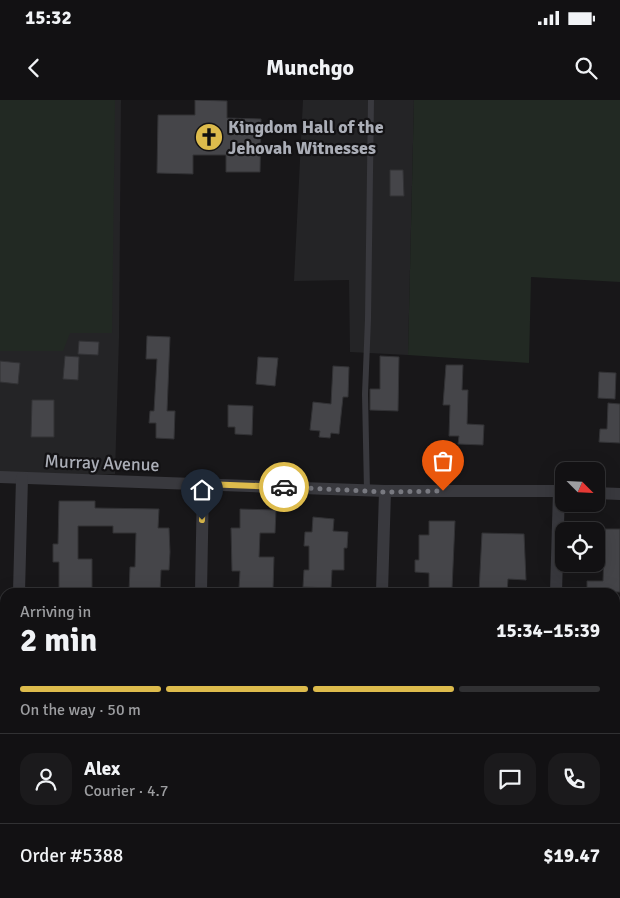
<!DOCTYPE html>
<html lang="en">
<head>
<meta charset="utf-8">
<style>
	:root { --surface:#121113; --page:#1b1a1c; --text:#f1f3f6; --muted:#9c9da0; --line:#313133; --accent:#ddbb4c }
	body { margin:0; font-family:Signika,sans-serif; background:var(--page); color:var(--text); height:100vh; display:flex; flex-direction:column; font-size:19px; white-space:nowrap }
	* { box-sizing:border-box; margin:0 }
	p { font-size:16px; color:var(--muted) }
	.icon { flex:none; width:28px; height:28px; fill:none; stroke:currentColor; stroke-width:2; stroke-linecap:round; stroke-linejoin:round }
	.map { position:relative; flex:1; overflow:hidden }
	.sheet { position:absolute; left:0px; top:488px; width:620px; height:311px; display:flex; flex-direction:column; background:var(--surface); border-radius:15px 15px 0 0; box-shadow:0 5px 20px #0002,0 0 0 1px var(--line) }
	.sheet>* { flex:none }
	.needle { width:32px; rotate:114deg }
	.fabs { position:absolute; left:555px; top:362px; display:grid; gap:10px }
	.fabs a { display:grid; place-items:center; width:50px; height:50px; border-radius:10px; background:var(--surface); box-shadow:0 5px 20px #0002,0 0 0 1px var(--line); font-size:25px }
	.pin { position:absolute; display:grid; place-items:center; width:42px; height:42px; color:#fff; margin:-51px -21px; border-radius:50% 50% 50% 0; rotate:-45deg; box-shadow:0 0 5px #0007 }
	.pin .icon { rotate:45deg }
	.courier { position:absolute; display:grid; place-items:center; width:50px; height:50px; margin:-25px; border:4px solid #ddbb4c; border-radius:50%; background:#fff; color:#222; box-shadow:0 1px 6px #0007 }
	.summary em { font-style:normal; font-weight:700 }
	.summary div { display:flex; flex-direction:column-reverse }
	.summary { display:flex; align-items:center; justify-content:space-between; height:85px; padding:0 20px }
	h1 { font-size:32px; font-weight:700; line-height:38px }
	.bar { display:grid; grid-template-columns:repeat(4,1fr); gap:8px 5px; align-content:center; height:60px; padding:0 20px }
	.bar i { height:6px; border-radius:4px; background:var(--line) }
	.bar .current { background:var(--accent) }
	.bar p { grid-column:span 4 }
	.line { display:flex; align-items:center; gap:12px; padding:0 20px; border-top:1px solid var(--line) }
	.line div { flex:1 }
	.round { display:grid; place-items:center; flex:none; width:52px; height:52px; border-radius:15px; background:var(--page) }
	.status { display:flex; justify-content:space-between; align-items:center; height:35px; padding:0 25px; background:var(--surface); direction:ltr }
	.status svg { height:14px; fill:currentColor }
	header { display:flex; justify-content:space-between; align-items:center; height:65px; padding:0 20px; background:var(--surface); font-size:22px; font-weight:700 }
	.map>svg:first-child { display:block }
	.built { fill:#242426 }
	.green { fill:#222923 }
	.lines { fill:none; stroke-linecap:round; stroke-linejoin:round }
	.stream { stroke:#31373e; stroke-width:4.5 }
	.building { fill:#454549; stroke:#323235 }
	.lane { stroke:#39393e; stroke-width:6 }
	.street { stroke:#39393e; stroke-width:12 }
	.done { stroke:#787980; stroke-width:5; stroke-dasharray:0 9 }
	.route { stroke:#ddbb4c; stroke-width:6 }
	.labels { text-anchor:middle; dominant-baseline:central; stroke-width:4.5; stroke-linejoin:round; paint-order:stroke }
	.poi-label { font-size:18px; font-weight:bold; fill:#abaeb7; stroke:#131214; text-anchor:start }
	.street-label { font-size:18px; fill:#abaeb7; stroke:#131214 }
</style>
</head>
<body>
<div class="status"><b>15:32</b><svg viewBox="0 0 49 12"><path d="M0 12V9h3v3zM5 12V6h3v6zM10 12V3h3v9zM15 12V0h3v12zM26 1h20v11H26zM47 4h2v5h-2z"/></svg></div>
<header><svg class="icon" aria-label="back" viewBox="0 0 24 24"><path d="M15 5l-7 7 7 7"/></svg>Munchgo<svg class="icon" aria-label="search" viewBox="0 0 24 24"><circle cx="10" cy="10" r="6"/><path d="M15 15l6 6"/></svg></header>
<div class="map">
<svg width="620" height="798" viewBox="0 0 620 798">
	<rect width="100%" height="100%" fill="#181719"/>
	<!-- built -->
	<g class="built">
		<polygon points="0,0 121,0 119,237 115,374 0,377"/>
		<polygon points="303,0 414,0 408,255 350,252 349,180 294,181"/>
	</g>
	<!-- green -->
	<g class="green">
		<polygon points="0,0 115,0 112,233 70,233 63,251 0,251"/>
		<polygon points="414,0 620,0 620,182 531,177 529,263 408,255"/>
	</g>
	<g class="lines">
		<!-- stream -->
		<g class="stream">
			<polyline points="0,757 5,757"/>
			<polyline points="362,794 411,798"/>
		</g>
	</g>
	<!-- building -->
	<g class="building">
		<polygon points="195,0 227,1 227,18 261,19 260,72 226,72 226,55 193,55 193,74 157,73 158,15 195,15"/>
		<polygon points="390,70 403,70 404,96 390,96"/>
		<polygon points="147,236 170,237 167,311 175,311 174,339 156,338 156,323 149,323 150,311 154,311 157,259 146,259"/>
		<polygon points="79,241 99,242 98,255 78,254"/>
		<polygon points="65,256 79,257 78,280 63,279"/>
		<polygon points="380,256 399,257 398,311 370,310 370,289 380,289"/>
		<polygon points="258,257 278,258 275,286 256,284"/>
		<polygon points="0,261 20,263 18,284 0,282"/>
		<polygon points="446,265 463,265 462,290 468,290 467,324 484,325 483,345 458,344 459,336 449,336 450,305 443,305"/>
		<polygon points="333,266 349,267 348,297 343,297 339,334 331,333 330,338 319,337 320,331 310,330 313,302 331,304"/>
		<polygon points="599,272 616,273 615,299 598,298"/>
		<polygon points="32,300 54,300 54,337 31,337"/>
		<polygon points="608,303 620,304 620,343 599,342 600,329 607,329"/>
		<polygon points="228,305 253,306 252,335 235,334 235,327 228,327"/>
		<polygon points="59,401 95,401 95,408 159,409 158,428 169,428 170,452 169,470 161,470 160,492 129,492 130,467 135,467 136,433 113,433 113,426 78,426 78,459 92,459 92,492 59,492 59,462 53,462 53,444 58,444"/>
		<polygon points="240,409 276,410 275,433 260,433 259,457 274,457 273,489 239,488 240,471 232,471 231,428 240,428"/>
		<polygon points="313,417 334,419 333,431 348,432 347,448 344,448 344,470 332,470 331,488 303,487 304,470 309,470 309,446 304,446 305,432 312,432"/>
		<polygon points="429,421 455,421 452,489 429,489 429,473 415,472 415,460 419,460 419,435 429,435"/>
		<polygon points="605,429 620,429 620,492 587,492 587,481 603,481 604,456 596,456 596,442 604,442"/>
		<polygon points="482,433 524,434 526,480 508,479 507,492 479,492"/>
	</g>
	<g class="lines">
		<!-- lane -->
		<polyline class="lane" points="367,391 365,294 368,219 371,0"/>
		<!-- street -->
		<g class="street">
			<polyline points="0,377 385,391 564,391"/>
			<polyline points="596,393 620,394"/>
			<polyline points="19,492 22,378"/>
			<polyline points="201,492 203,384"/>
			<polyline points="382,492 385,391"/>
			<polyline points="556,492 559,391"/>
		</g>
	</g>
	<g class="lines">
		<!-- done -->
		<polyline class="done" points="284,387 385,392 443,391"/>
		<!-- route -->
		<polyline class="route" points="202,420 204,384 284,387"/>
	</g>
	<!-- icons -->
	<defs>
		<symbol id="church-disc" viewBox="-11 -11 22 22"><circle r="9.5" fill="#ddbb4c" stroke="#131214"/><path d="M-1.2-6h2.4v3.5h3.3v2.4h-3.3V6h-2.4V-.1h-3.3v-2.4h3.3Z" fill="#111"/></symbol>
	</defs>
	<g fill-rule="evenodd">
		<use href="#church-disc" x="193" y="21" width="32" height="32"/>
	</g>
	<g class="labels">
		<!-- poi labels -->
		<g class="poi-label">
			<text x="228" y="27">Kingdom Hall of the<tspan x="228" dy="21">Jehovah Witnesses</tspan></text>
		</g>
		<!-- street labels -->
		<g class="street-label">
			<text transform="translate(102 363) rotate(2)">Murray Avenue</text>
		</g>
	</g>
</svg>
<div class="fabs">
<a><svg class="needle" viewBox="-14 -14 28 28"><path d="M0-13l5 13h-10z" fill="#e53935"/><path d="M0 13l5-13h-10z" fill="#9c9da0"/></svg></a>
<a><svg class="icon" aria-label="locate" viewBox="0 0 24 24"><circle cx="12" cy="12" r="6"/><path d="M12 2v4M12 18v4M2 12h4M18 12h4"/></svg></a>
</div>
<div class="pin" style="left:443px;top:391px;background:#ea580c"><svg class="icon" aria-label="bag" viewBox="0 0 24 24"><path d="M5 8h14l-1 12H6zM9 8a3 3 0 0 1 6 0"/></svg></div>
<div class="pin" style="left:202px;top:420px;background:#1f2937"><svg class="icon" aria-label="home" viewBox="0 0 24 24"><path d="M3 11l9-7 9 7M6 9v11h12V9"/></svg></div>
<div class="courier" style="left:284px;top:387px"><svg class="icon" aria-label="car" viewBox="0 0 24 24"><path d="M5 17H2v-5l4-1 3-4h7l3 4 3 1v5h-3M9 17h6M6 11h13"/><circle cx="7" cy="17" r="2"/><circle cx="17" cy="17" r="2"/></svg></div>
<section class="sheet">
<div class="summary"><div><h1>2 min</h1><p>Arriving in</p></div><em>15:34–15:39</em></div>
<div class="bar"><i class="current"></i><i class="current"></i><i class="current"></i><i></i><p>On the way · 50 m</p></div>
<div class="line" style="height:90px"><a class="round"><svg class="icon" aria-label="person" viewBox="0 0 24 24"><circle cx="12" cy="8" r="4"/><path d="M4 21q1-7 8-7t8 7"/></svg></a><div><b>Alex</b><p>Courier · 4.7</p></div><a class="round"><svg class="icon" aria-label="chat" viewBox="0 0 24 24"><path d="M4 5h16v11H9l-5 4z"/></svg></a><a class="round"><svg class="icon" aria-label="phone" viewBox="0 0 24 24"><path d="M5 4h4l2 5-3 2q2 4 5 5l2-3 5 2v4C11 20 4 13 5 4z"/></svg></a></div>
<div class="line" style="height:65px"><div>Order #5388</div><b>$19.47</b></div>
</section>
</div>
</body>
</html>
